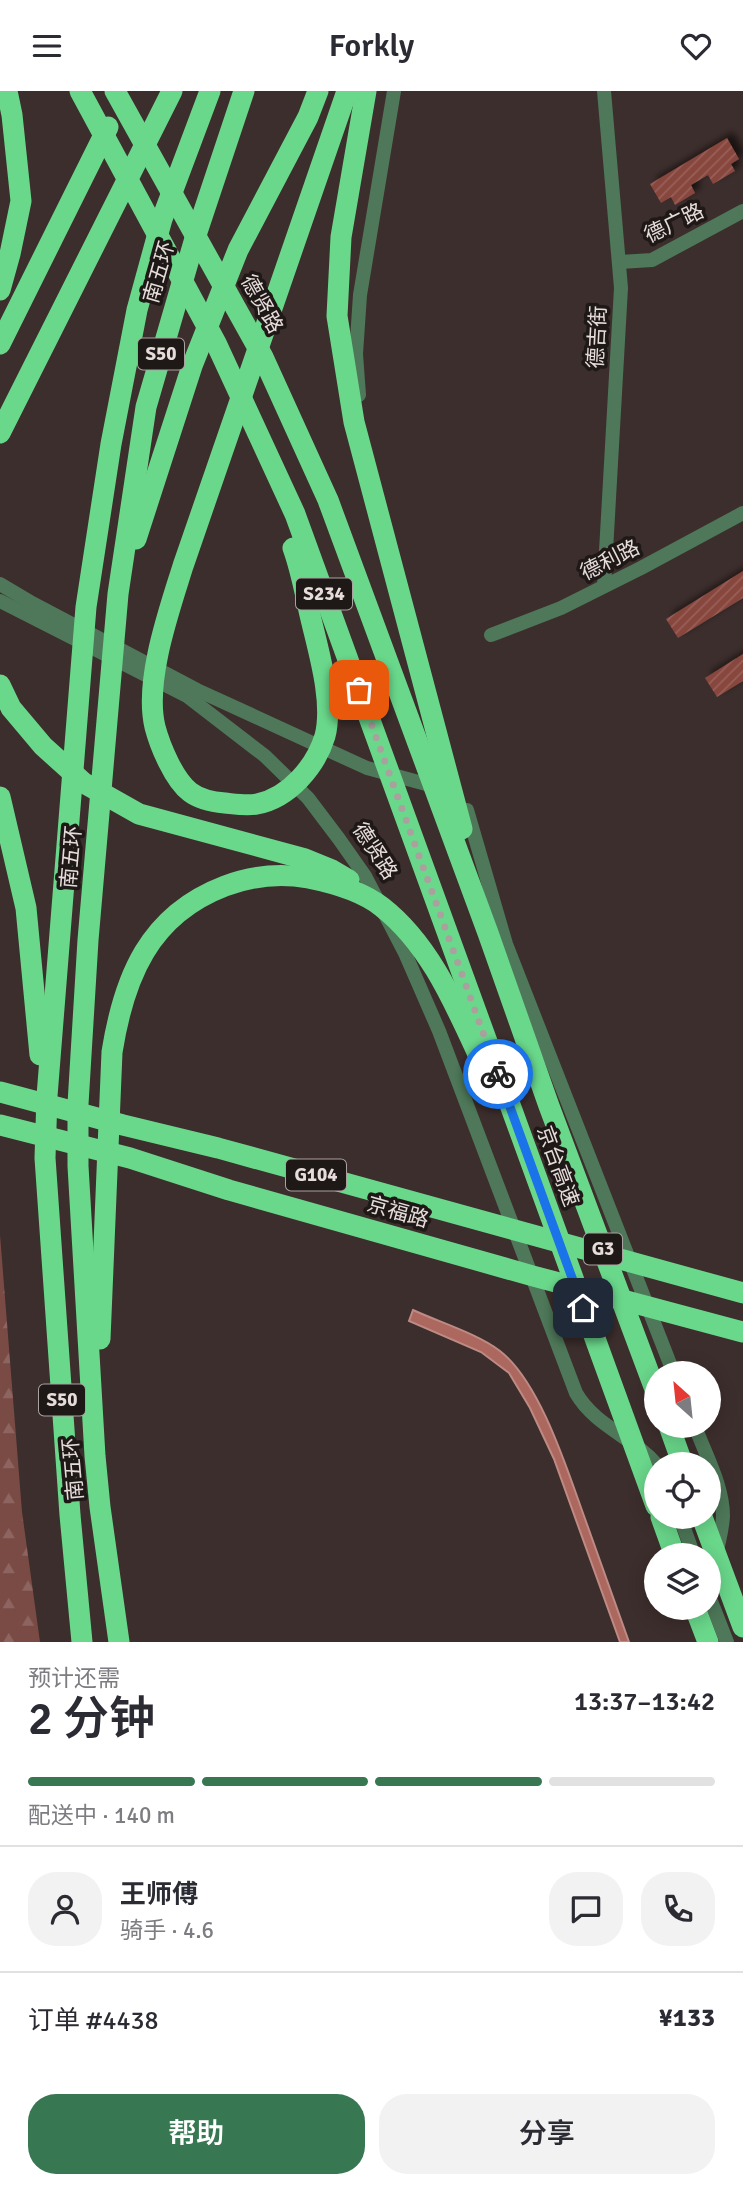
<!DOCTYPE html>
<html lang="zh">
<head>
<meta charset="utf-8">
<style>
	:root { --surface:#fff; --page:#f2f2f3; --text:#2b2b33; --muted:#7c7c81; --line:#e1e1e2; --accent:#377852 }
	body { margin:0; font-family:Signika,"Noto Sans SC",sans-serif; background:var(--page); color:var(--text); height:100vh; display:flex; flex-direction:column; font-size:26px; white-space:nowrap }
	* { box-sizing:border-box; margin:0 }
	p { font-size:23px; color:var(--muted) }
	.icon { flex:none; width:38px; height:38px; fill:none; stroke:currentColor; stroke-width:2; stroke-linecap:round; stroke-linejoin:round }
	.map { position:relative; height:1551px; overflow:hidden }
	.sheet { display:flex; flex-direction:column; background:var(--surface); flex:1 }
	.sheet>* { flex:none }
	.needle { width:46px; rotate:333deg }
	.tools { position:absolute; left:644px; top:1270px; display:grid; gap:14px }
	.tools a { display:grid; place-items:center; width:77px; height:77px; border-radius:50%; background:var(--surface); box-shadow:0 4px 18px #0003; font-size:35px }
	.pin { position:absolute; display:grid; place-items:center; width:60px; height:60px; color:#fff; margin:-30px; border-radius:14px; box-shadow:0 4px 10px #0006 }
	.courier { position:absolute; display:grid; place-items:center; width:70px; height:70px; margin:-35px; border:5px solid #1a73e8; border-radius:50%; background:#fff; color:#222; box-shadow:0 2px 9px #0007 }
	.headline em { font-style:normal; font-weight:600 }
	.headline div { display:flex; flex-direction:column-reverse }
	.headline { display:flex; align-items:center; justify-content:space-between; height:119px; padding:0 28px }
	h1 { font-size:46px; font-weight:600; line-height:52px }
	.bar { display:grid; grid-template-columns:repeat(4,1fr); gap:10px 7px; align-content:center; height:84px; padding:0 28px }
	.bar i { height:9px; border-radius:5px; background:var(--line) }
	.bar .current { background:var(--accent) }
	.bar p { grid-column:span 4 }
	.line { display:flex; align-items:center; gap:18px; padding:0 28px; border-top:2px solid var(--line) }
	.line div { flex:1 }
	.round { display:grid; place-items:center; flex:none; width:74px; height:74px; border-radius:28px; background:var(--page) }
	.button { display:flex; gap:14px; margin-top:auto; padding:14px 28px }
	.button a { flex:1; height:80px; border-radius:28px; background:var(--accent); color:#fff; font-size:28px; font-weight:600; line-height:80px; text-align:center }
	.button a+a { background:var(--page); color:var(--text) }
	header { display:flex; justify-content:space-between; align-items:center; height:91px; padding:0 28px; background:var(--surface); font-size:32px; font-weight:600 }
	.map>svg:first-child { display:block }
	.forest { fill:url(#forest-firs) }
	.water { fill:#ac675e; stroke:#bd8a84; stroke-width:2 }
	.building { fill:url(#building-hatch); filter:url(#shadow) }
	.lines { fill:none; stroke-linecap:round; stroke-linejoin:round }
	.minor { stroke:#4e7859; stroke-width:14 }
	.highway { stroke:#6ad88b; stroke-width:21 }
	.done { stroke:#aaa09e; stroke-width:7; stroke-dasharray:0 12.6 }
	.route { stroke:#1a73e8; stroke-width:9 }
	.labels { text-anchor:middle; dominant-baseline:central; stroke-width:7; stroke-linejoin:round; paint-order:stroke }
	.shield { fill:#1e1817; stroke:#aaa2a0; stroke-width:2 }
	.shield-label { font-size:19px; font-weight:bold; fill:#e6dddb }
	.street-label { font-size:21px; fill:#e6dddb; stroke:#1e1817 }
</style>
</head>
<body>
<header><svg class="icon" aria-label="menu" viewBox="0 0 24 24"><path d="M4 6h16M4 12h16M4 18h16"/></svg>Forkly<svg class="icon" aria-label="heart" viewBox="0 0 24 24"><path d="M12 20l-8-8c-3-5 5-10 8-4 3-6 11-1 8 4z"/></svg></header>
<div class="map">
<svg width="743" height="1551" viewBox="0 0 743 1551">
	<defs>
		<pattern id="forest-firs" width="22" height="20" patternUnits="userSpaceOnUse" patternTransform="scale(1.75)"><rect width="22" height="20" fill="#7a4b45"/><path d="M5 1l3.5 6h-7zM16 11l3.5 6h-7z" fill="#8d645f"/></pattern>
		<pattern id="building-hatch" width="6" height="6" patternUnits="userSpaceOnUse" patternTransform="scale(1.75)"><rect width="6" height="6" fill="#87463e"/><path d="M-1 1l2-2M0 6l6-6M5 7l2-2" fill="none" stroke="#986059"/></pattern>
		<filter id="shadow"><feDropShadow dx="6" dy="-6" stdDeviation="3.5" flood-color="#0009"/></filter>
	</defs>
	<rect width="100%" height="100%" fill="#3c2e2c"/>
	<!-- forest -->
	<polygon class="forest" points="0,1144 22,1421 40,1551 0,1551"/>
	<!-- water -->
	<path class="water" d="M413 1219C439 1231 478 1243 500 1260 540 1291 567 1378 584 1425 599 1467 614 1509 629 1551H620L554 1368 530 1317 509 1282 481 1261 409 1230Z"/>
	<!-- building -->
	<g class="building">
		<polygon points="727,47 739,68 731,73 735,80 713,93 708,84 691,94 695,102 675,114 671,106 661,112 650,93"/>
		<polygon points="743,480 743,507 678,547 666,528"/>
		<polygon points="743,563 743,590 717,606 705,587"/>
	</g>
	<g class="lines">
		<!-- minor -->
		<g class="minor">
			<polyline points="620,171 652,169 743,120"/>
			<polyline points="359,304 356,263 360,204 394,0"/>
			<polyline points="0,493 32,512 197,599 367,677 437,696"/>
			<polyline points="604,495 621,197 604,0"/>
			<path d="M0 510 187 605 265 665 308 707 339 748 365 785 405 862 439 940 576 1302C595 1335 633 1346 657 1374"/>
			<polyline points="491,544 561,517 641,477 743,422"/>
			<polyline points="467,719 506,853 674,1283"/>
			<path d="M695 1335C705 1363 723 1394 723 1425 722 1446 714 1469 709 1489"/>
			<polyline points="680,1426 694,1465"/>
			<polyline points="709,1505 727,1551"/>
		</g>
		<!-- highway -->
		<g class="highway">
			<polyline points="80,0 216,252 295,423 656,1415"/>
			<polyline points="115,0 263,266 328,409 488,842 549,1015 656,1301"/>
			<polyline points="366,0 341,146 337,225 354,331 462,738"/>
			<polyline points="0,199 10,163 21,110 12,24 7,0"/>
			<polyline points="0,253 108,36"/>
			<polyline points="0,342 172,0"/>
			<polyline points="136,448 192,275 238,159 308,26 318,0"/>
			<path d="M293 457C301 479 305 502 310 524 318 559 334 610 325 645 316 675 289 707 257 713 247 715 235 713 225 712 213 711 199 708 190 701 174 689 160 655 155 636 144 590 169 520 183 475L347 0"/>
			<polyline points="0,594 11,617 43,655 84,692 139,723 305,768 332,779 349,789"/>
			<polyline points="0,706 26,817 40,964"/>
			<polyline points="0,1001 123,1034 218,1057 743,1202"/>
			<polyline points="0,1034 130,1067 229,1099 533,1185 743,1241"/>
			<path d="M100 1248 112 961C124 886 149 824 225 795 252 785 280 782 308 787 333 792 362 800 382 816 428 852 453 909 477 961"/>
			<polyline points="669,1335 683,1374"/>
			<polyline points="661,1426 675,1465"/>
			<polyline points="702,1426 743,1536"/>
			<polyline points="695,1517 708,1551"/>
			<polyline points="82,1551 70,1424 45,1067 47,1005 86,516 111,353 137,219 162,128 210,0"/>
			<polyline points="119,1551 100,1416 95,1365 78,1075 78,1013 88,849 118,503 146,316 196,144 244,0"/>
		</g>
	</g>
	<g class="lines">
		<!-- done -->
		<polyline class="done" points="359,599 498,983"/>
		<!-- route -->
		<polyline class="route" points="498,983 583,1217"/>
	</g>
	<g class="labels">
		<!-- shield labels -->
		<g class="shield">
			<rect x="138" y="247.5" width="46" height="31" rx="5"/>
			<rect x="296" y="487.5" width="56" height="31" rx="5"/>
			<rect x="286" y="1068.5" width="60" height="31" rx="5"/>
			<rect x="584" y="1142.5" width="38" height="31" rx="5"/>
			<rect x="39" y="1293.5" width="46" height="31" rx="5"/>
		</g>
		<g class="shield-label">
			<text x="161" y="263">S50</text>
			<text x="324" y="503">S234</text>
			<text x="316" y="1084">G104</text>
			<text x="603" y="1158">G3</text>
			<text x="62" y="1309">S50</text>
		</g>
		<!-- street labels -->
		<g class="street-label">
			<text transform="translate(674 132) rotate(-26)">德广路</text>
			<text transform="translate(159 181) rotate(-74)">南五环</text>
			<text transform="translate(262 213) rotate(61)">德贤路</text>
			<text transform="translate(597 246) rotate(-87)">德吉街</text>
			<text transform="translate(610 469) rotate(-27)">德利路</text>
			<text transform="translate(375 760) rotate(57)">德贤路</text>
			<text transform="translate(71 766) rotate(-85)">南五环</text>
			<text transform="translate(558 1075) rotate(70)">京台高速</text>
			<text transform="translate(398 1121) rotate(16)">京福路</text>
			<text transform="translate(73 1378) rotate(-95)">南五环</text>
		</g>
	</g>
</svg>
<div class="tools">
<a><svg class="needle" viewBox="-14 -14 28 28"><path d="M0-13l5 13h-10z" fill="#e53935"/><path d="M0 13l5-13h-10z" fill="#7c7c81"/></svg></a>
<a><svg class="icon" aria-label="locate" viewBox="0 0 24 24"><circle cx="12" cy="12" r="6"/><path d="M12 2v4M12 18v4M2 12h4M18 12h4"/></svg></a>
<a><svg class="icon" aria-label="layers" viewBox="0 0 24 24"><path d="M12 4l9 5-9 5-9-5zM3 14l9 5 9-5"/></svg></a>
</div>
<div class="pin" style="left:359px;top:599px;background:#ea580c"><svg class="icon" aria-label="bag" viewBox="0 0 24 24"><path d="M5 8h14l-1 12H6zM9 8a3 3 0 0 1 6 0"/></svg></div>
<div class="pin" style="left:583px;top:1217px;background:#1f2937"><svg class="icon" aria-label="home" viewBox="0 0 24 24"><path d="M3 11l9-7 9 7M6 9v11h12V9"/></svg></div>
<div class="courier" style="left:498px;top:983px"><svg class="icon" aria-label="bike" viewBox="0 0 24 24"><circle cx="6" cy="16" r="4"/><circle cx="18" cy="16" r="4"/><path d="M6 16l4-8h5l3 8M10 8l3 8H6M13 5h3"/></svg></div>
</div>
<section class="sheet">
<div class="headline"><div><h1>2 分钟</h1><p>预计还需</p></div><em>13:37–13:42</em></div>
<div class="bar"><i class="current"></i><i class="current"></i><i class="current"></i><i></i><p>配送中 · 140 m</p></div>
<div class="line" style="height:126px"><a class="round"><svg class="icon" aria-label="person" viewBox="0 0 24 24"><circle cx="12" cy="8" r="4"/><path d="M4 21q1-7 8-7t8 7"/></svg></a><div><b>王师傅</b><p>骑手 · 4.6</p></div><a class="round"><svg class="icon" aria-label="chat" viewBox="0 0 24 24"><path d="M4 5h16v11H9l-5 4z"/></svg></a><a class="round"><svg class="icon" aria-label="phone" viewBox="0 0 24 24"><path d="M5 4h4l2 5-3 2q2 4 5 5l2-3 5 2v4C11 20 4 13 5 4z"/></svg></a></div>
<div class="line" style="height:91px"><div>订单 #4438</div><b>¥133</b></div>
<div class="button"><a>帮助</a><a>分享</a></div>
</section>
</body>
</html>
